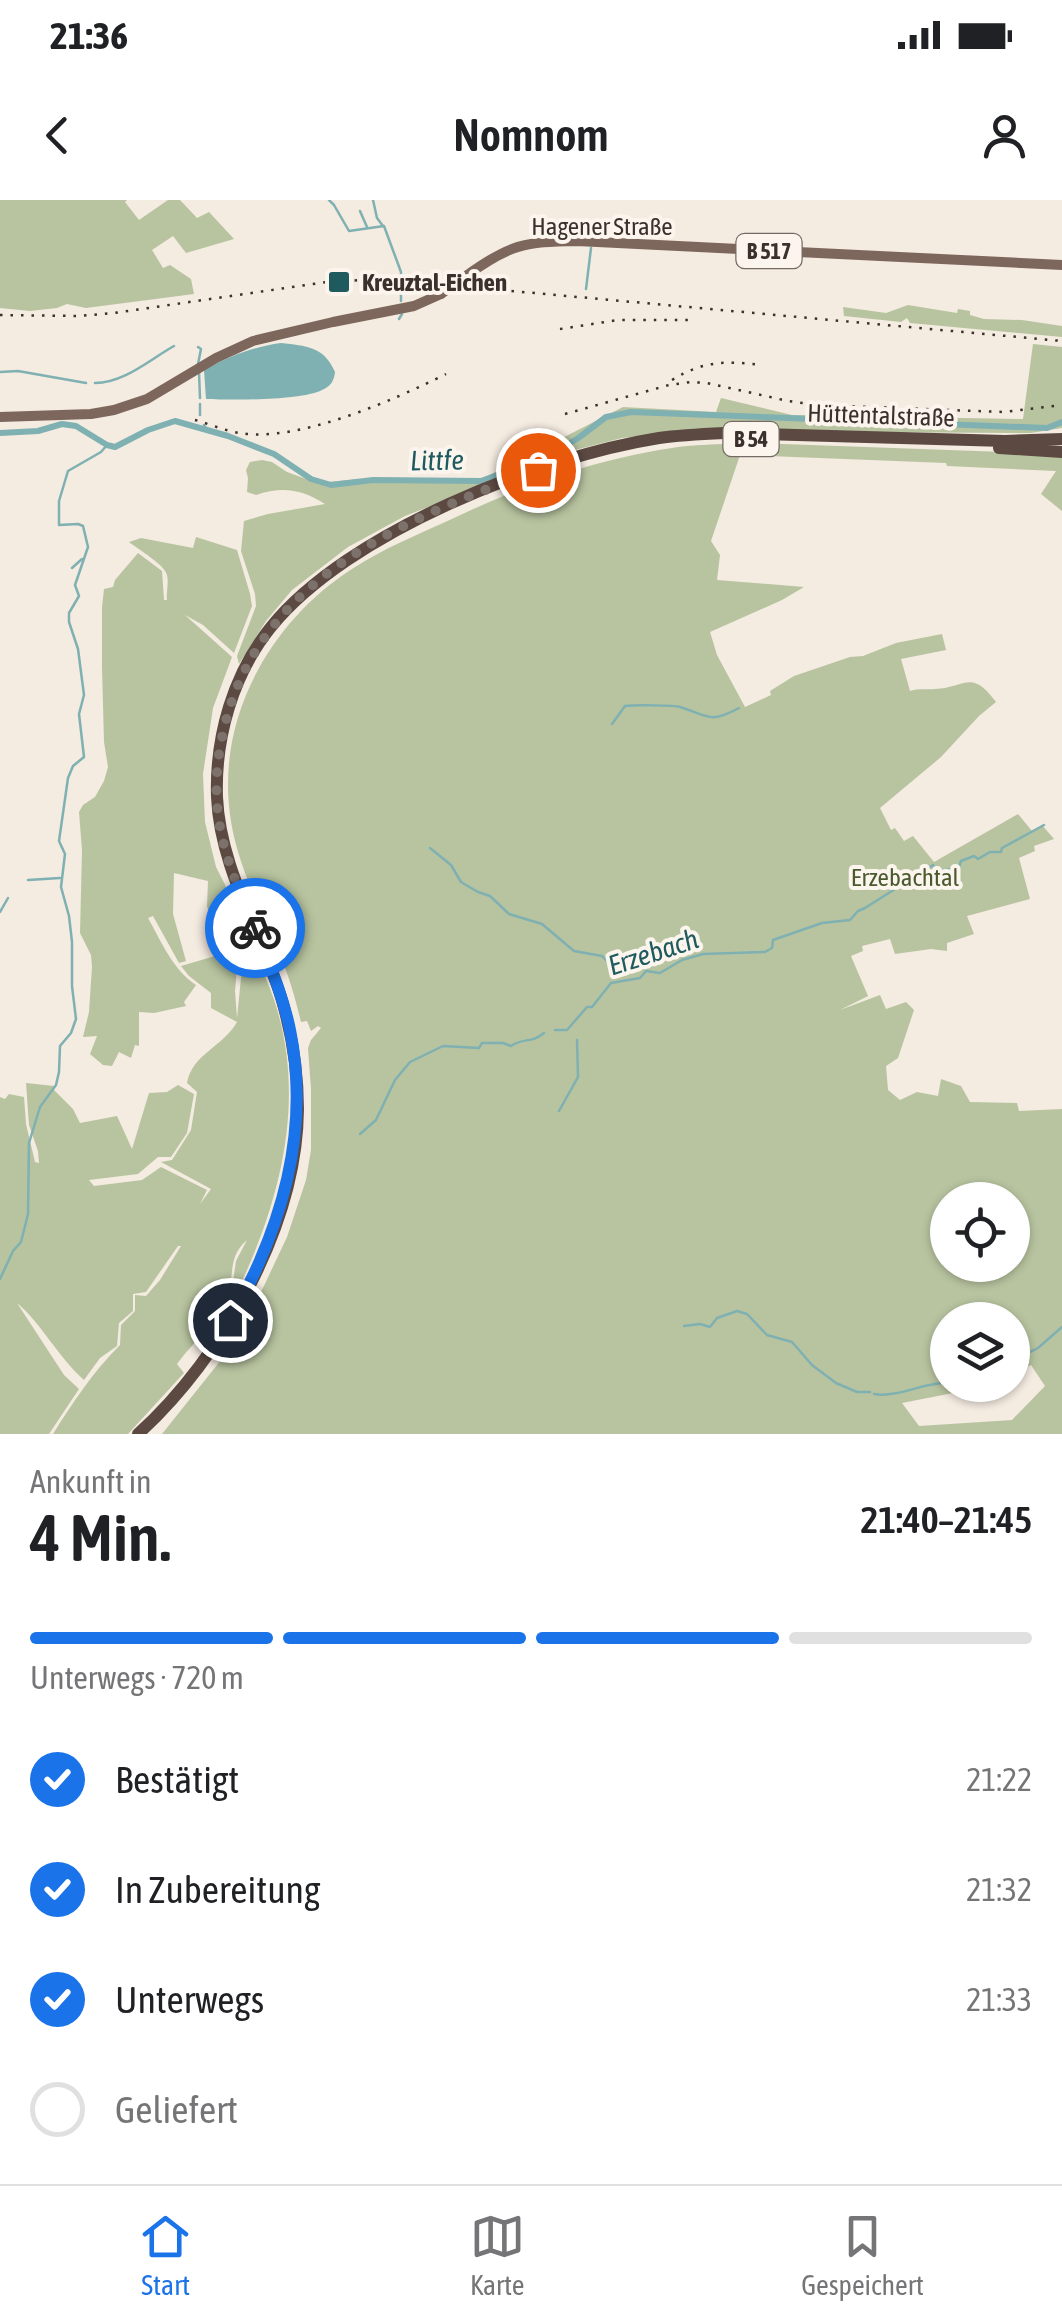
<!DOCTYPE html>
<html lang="de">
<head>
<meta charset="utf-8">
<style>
	:root { --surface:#fff; --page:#f2f2f2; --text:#202124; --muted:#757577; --line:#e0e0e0; --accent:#1a73e8 }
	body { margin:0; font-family:"Asap Condensed",sans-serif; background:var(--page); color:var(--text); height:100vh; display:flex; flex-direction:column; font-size:38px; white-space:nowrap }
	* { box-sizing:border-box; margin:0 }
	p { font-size:32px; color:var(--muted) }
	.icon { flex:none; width:55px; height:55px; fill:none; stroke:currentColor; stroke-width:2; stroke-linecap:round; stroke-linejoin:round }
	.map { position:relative; height:1234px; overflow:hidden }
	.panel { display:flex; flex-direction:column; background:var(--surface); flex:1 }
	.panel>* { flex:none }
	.fabs { position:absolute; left:930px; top:982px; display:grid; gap:20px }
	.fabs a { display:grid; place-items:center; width:100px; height:100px; border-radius:50%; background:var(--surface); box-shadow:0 2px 8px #0004; font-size:50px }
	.pin { position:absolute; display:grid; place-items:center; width:85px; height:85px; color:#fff; margin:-42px; border:5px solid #fff; border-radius:50%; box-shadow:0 2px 10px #0007 }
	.courier { position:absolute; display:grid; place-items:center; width:100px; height:100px; margin:-50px; border:8px solid #1a73e8; border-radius:50%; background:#fff; color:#222; box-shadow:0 2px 12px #0007 }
	.headline em { font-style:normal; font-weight:600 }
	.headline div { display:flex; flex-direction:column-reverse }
	.headline { display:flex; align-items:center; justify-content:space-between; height:170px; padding:0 30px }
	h1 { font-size:65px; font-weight:600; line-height:75px }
	.bar { display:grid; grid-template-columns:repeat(4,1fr); gap:15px 10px; align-content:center; height:120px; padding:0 30px }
	.bar i { height:12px; border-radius:8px; background:var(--line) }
	.bar .on { background:var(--accent) }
	.bar p { grid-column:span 4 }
	ol { padding:0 30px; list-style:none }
	li { display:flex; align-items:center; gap:30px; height:110px }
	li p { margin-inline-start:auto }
	li .icon { padding:10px; border-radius:50%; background:var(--accent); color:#fff; stroke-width:4 }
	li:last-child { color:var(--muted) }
	li i { width:55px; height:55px; border:5px solid var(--line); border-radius:50% }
	.status { display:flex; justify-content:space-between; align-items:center; height:70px; padding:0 50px; background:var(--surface); direction:ltr }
	.status svg { height:28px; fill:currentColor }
	header { display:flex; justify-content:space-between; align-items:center; height:130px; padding:0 30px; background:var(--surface); font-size:45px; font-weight:600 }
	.menu { display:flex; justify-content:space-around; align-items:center; height:140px; border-top:2px solid var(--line); background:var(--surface); font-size:28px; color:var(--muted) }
	.menu a { display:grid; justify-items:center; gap:5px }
	.menu .on { color:var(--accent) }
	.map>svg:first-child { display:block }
	.green { fill:#b8c4a0; fill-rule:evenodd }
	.water { fill:#7fb0b2 }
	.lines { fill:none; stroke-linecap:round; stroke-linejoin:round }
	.stream { stroke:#7fb0b2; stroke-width:2.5 }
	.river { stroke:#7fb0b2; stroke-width:6 }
	.primary { stroke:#7d675c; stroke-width:10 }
	.highway { stroke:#5c4a42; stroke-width:12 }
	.rail { stroke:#3b302b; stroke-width:2.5; stroke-dasharray:2.5 8; stroke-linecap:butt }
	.primary-bridge { stroke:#7d675c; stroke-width:10 }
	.done { stroke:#7c716b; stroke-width:10; stroke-dasharray:0 18 }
	.route { stroke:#1a73e8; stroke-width:12 }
	.poi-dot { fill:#1f5a5e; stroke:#fbf5ee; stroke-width:4 }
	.labels { text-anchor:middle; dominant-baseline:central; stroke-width:8; stroke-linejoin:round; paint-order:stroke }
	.shield { fill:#fbf5ee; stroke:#756b66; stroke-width:2.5 }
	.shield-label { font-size:22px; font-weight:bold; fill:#3b302b }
	.street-label { font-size:25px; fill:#3b302b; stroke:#fbf5ee }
	.poi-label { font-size:25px; font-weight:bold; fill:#3b302b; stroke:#fbf5ee; text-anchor:start }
	.park-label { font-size:25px; fill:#4a5a2e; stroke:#fbf5ee }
	.water-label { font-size:28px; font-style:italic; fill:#1f5a5e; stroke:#fbf5ee }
</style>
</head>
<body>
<div class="status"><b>21:36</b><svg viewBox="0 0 49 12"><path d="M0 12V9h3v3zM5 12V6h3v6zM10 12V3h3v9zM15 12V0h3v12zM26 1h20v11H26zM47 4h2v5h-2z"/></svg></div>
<header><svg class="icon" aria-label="back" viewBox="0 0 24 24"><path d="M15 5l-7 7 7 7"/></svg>Nomnom<svg class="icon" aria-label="person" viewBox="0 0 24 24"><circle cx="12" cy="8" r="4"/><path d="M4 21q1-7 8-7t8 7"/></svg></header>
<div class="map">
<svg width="1062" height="1234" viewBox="0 0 1062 1234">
	<rect width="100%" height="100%" fill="#f4ebe1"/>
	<!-- green -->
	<g class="green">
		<polygon points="0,0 127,0 125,2 139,20 168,0 180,0 197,18 209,12 234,39 186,53 173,36 152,50 163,68 170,65 191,79 194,94 86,108 67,104 57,108 30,111 0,108"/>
		<polygon points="908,105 957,113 958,109 970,111 970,115 984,119 1022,120 1062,126 1062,137 910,123 907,118 901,122 844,116 843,107 886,113"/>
		<polygon points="1033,144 1062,147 1062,228 1031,233 680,231 622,238 575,250 482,279 623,207 716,212 721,198 792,215 1023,219"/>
		<path d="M754 243 1062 254V311L1041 294 1056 271 947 266 946 263 740 255 711 341 720 355 717 380 804 387 782 400 710 432 717 455 745 507 771 495 770 491 794 476 850 457 863 456 896 443 942 434 946 450 901 459 910 491C920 488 925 490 935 489 965 488 971 468 996 502L979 516 941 557 880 608 891 630 895 628 904 641 913 636 934 662 1018 614 1032 631 1042 625 1054 639 1034 646 1035 651 1019 658 1030 699 967 716 974 734 947 743V751L931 749 895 754 890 739 862 746 863 751 851 756 868 796 840 810 880 795 886 809 906 802 914 810 898 858 886 866 888 890 900 900 917 892 938 896 941 879 961 886 970 902 1017 903 1019 911 1062 909V1234H162L225 1155 262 1090 287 1037 306 980 311 950V889L308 848 311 840 321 828 318 826 311 831 307 821 301 822C294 792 285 764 272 736 249 684 228 642 228 584 228 497 280 415 352 369 384 348 419 334 454 318 525 284 600 258 678 247 703 244 729 244 754 243ZM948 1000H1012V1065H948ZM948 1120H1012L1013 1175 1031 1165 1045 1186 1012 1220 919 1226 902 1203 994 1185H948Z"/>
		<path d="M262 260 272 262 287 272 317 283 359 279 412 283 481 279 478 288 405 316 348 347 292 390 266 421 239 464 237 456 256 406 255 394 241 351 244 321 268 314 325 304C302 289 282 286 256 295L247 292 248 278 246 270 250 262Z"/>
		<path d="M196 337 237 350 250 394 252 406 234 453 203 425 185 415 232 457 213 508 203 574 205 622 216 667 247 728 238 752H221L207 706 208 681 174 673 173 714 186 761 179 763 153 716 148 718C161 741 173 770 196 785L184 802 186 806 154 813 139 812V846L135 845 131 858 119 852 112 866 103 865 90 854 97 836 83 837 89 812 92 767 91 755 80 733 82 650 79 612 83 605 95 597 104 581 108 567 104 542 102 467V407L104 389 113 387 115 380 138 353 162 371 164 400H167C166 393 169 383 167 375 165 365 138 349 129 342L141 338 193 348Z"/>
		<path d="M249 745C317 861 289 987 233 1100L231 1096 236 1061 247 1040C226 1058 236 1077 226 1100 215 1125 193 1142 177 1164L184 1173 128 1234H53C73 1202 93 1172 120 1145L121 1125 135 1111V1095L146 1096 160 1080 181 1046H178L146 1092 133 1094V1111L119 1123 117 1146 100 1158 84 1180C58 1157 41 1123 17 1103L64 1175 79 1189 49 1234H0V897L5 899 9 894 24 897 26 924 35 962 39 963 38 951 29 925 26 883 54 886V890L73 909 80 923 117 916 132 949 149 893 167 892 178 885 194 894 187 933 171 957H158L138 974 89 980 94 986 142 980 161 967 207 990 200 1004 211 989 161 962 172 960 191 930 197 892 187 883C192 854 224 846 237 822L211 808V793L189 776 181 766 215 756 238 755 235 791 237 818 243 758Z"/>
	</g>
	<!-- water -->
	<path class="water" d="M281 143C306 146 324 146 335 172 334 181 331 186 322 190 300 201 232 200 206 199L204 170C230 156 252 147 281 143Z"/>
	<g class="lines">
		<!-- stream -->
		<g class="stream">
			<polyline points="329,0 334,5 349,31 384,26 401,72 401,101"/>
			<polyline points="373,0 377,18 383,26"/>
			<polyline points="360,11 367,27"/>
			<polyline points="586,89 591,48"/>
			<polyline points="399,119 402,114"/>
			<polyline points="198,164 201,149 198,147"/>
			<polyline points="0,172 18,171 86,183"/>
			<polyline points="199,172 200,198"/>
			<path d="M95 183C124 183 149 160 174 146"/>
			<polyline points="200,204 200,215"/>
			<polyline points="204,225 207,230"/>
			<polyline points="72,368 82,359"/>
			<path d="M612 524 625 506C632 505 674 505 680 507 709 516 709 524 739 508"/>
			<polyline points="430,648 451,665 461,682 478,692 490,696 509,714 542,724 574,751 602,756 618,771"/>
			<polyline points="28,680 60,678"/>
			<polyline points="0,712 8,698"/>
			<polyline points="555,830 567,830 587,807 592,807 611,783 640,778 646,771 660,773 682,760 703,754 765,752 772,748 773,740 822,723 850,720 858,711 865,708 933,665 935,670 942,671 959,667 961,661 974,656 978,659 990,652 1001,652 1002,648 1044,625"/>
			<polyline points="559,911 578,877 577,840"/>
			<path d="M360 934 376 920 395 880 410 862 443 846 479 848 482 843H503L511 846C524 837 531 844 544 833"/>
			<polyline points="0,1079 13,1051 21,1042 28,1014 29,943 40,907 56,885 59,872 60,846 71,833 76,819 72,786 72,742 69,716 61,687 65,654 59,641 68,578 73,566 84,557 79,514 84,495 78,449 69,422 69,413 79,396 75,385 88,347 83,326 78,324 59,325 59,301 68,271 101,252 107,245"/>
			<polyline points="684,1126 700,1124 710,1127 717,1118 737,1111 747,1114 767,1135 792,1142 812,1165 836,1183 857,1192 870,1192"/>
			<polyline points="1012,1161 1038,1148 1062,1127"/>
			<path d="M874 1194C900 1198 922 1182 948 1183"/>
		</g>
		<!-- river -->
		<polyline class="river" points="0,233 38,231 62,224 76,226 107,245 115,247 148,230 175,221 228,236 274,254 311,279 331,285 373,280 481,281 541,259 577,239 606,217 631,212 1047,228 1062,222"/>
		<!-- primary -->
		<g class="primary">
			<path d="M466 76C510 44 524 42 577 41L1062 65"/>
			<polyline points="0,217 91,214 114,210 147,199 216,158 253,141 333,122 414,106 441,94"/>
		</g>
		<!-- highway -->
		<g class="highway">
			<polyline points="999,248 1062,252"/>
			<path d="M138 1234C223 1157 297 1025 298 909 298 871 292 834 281 797 260 730 220 668 217 597 215 537 233 474 271 427 348 332 539 257 659 238 681 235 704 234 726 233L1005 241 1062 239"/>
		</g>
		<!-- rail -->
		<g class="rail">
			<polyline points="0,115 79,116 114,113 327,82 380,79 1062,141"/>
			<polyline points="560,129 618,120 695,120"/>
			<path d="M672 180C705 160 726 161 763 165"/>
			<polyline points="565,214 669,185 691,182 707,183 788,201 817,205 1003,212 1062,205"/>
			<path d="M195 220C210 224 225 231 240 233 297 243 394 200 446 174"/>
		</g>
		<!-- primary-bridge -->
		<polyline class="primary-bridge" points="441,94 466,76"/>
	</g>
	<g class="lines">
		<!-- done -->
		<path class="done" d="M255 728C241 695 226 662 220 627 214 595 216 560 224 529 258 378 407 318 538 270"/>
		<!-- route -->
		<path class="route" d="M230 1120C281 1031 311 933 290 830 283 795 268 761 255 728"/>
	</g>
	<!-- markers -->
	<rect class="poi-dot" x="327" y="70" width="24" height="24" rx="5"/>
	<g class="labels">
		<!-- shield labels -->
		<g class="shield">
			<rect x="736.5" y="34" width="65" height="34" rx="8"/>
			<rect x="723.5" y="222" width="55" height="34" rx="8"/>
		</g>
		<g class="shield-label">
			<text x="769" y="51">B 517</text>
			<text x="751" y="239">B 54</text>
		</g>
		<!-- street labels -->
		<g class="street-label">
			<text x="602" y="26">Hagener Straße</text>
			<text transform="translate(881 215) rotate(2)">Hüttentalstraße</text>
		</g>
		<!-- poi labels -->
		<g class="poi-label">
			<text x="362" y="82">Kreuztal-Eichen</text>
		</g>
		<!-- park labels -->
		<g class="park-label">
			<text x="905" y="677">Erzebachtal</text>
		</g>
		<!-- water labels -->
		<g class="water-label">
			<text transform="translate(437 260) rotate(-1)">Littfe</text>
			<text transform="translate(653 752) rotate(-18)">Erzebach</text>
		</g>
	</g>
</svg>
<div class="fabs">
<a><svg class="icon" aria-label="locate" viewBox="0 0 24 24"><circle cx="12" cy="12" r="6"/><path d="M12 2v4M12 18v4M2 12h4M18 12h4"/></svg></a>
<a><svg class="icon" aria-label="layers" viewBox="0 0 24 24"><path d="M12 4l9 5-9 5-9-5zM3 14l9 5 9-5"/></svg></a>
</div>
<div class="pin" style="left:538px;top:270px;background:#ea580c"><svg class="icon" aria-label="bag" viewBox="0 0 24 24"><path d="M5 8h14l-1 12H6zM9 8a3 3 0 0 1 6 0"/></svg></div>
<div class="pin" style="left:230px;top:1120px;background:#1f2937"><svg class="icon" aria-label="home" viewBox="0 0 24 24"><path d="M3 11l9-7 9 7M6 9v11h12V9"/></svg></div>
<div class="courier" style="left:255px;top:728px"><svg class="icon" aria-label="bike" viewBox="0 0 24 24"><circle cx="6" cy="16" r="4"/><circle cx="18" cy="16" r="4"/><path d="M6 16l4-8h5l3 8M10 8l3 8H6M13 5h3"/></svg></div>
</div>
<section class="panel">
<div class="headline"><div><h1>4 Min.</h1><p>Ankunft in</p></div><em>21:40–21:45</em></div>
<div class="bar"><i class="on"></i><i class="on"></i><i class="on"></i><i></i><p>Unterwegs · 720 m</p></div>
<ol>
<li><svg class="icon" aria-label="check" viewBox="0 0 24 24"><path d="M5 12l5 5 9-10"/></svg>Bestätigt<p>21:22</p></li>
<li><svg class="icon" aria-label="check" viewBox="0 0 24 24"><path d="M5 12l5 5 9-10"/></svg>In Zubereitung<p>21:32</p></li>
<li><svg class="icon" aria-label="check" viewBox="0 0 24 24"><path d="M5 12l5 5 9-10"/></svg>Unterwegs<p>21:33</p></li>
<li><i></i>Geliefert</li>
</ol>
</section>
<nav class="menu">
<a class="on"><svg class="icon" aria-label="home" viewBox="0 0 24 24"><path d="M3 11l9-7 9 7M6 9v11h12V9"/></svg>Start</a>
<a><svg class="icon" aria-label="map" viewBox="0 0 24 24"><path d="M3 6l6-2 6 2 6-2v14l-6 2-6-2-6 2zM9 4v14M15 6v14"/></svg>Karte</a>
<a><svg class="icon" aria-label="saved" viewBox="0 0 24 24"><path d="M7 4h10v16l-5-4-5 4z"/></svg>Gespeichert</a>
</nav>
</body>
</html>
